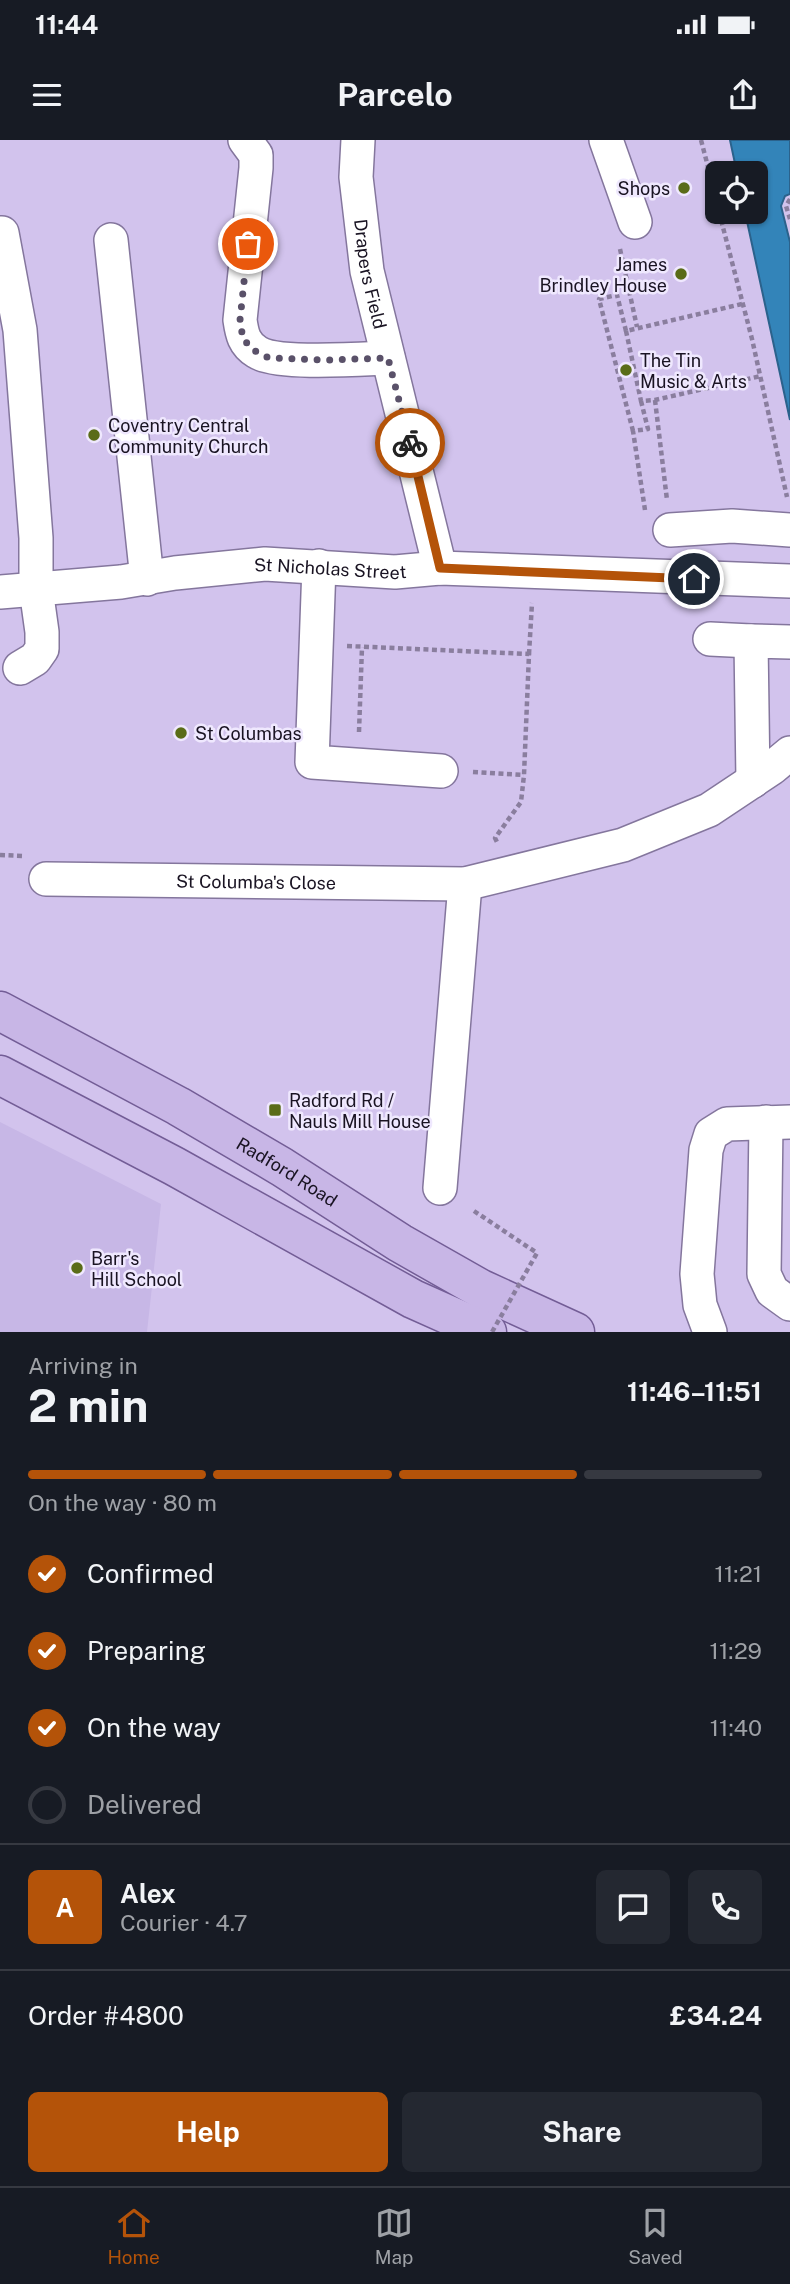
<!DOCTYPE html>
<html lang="en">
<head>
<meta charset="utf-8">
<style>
	:root { --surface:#171b24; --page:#242831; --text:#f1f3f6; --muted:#9ea1a6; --line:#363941; --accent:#b45309 }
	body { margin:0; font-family:"Public Sans",sans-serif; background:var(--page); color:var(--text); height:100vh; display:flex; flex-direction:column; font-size:26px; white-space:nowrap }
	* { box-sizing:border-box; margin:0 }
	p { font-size:23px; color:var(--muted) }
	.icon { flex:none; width:38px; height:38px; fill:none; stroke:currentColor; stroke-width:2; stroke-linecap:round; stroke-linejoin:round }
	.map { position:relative; height:1192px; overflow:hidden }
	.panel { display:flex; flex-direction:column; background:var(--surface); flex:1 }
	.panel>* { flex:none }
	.buttons { position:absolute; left:705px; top:21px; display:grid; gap:14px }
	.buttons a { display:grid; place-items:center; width:63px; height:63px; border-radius:10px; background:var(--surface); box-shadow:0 2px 5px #0004; font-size:35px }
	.pin { position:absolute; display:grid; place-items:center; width:60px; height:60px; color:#fff; margin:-30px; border:4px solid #fff; border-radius:50%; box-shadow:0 2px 7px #0007 }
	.courier { position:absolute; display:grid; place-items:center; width:70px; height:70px; margin:-35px; border:5px solid #b45309; border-radius:50%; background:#fff; color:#222; box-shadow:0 2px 9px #0007 }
	.headline em { font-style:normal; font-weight:700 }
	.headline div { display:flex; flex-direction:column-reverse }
	.headline { display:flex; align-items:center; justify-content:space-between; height:119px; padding:0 28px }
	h1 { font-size:46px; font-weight:700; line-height:52px }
	.bar { display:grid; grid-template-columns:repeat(4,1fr); gap:10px 7px; align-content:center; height:84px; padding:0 28px }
	.bar i { height:9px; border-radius:5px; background:var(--line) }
	.bar .current { background:var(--accent) }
	.bar p { grid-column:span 4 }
	.line { display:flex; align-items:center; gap:18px; padding:0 28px; border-top:2px solid var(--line) }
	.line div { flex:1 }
	.round { display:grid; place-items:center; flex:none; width:74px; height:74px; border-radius:10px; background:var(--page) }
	ol { padding:0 28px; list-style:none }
	li { display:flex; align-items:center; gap:21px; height:77px }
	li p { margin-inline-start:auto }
	li .icon { padding:7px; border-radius:50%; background:var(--accent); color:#fff; stroke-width:4 }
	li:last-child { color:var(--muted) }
	li i { width:38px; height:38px; border:4px solid var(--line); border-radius:50% }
	.cta { display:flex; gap:14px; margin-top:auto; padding:14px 28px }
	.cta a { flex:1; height:80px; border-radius:10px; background:var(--accent); color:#fff; font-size:28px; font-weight:700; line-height:80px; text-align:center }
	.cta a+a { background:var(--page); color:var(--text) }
	.status { display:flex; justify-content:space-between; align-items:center; height:49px; padding:0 35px; background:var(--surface); direction:ltr }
	.status svg { height:19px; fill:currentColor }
	header { display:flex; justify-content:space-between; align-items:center; height:91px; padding:0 28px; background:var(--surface); font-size:32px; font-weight:700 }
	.menu { display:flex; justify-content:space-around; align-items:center; height:98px; border-top:2px solid var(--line); background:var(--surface); font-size:19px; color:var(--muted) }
	.menu a { display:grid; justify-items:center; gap:4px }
	.menu .current { color:var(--accent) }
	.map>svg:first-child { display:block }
	.built { fill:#c7b7e6 }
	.water { fill:#3384b9; stroke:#2b628c; stroke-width:2 }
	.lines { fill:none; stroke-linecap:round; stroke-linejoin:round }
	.minor-casing { stroke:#84769d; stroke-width:36 }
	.major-casing { stroke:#735d96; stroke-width:41 }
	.path { stroke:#8a7e9e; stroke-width:4.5; stroke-dasharray:5 3.5; stroke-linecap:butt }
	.minor { stroke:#fff; stroke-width:33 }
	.major { stroke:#c8b6e6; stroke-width:38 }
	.path-bridge { stroke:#8a7e9e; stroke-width:4.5; stroke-dasharray:5 3.5; stroke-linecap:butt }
	.done { stroke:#5a5169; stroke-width:7; stroke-dasharray:0 12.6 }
	.route { stroke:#b45309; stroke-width:9 }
	.poi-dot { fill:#5a6c18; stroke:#efe8fe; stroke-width:2.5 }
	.labels { text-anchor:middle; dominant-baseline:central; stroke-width:5; stroke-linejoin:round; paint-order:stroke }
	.poi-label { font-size:18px; fill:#191322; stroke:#efe8fe; text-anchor:start }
	.street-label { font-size:18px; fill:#191322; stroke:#efe8fe }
</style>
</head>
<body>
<div class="status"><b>11:44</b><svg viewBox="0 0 49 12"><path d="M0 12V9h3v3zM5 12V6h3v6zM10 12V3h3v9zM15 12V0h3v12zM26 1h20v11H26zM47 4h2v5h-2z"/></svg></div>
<header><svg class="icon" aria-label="menu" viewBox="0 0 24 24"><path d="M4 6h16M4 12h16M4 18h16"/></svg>Parcelo<svg class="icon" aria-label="share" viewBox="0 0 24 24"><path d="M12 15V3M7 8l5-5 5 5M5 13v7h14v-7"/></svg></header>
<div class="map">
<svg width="790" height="1192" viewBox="0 0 790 1192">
	<rect width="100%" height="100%" fill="#d2c3ed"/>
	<!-- built -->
	<polygon class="built" points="0,982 161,1064 147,1192 0,1192"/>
	<!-- water -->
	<polygon class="water" points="730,0 790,0 790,54 785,56 781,66 790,102 790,280 745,72 756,72 756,33 737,33"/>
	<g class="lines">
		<defs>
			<g id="minor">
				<path d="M245 0 256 15V28L240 180C242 194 244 204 257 212 277 225 361 219 388 218"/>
				<path id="s1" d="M358 0 356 37 367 131 440 428"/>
				<polyline points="606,0 635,82"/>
				<polyline points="0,93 2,93 20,190 36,398 36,449 42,492 42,509 35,519 20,528"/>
				<polyline points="111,100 147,439"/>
				<polyline points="670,390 732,386 790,390"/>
				<polyline points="319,426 312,622 441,631"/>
				<path id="s2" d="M0 452 121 442 175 433 265 424 395 432 440 428 790 441"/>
				<polyline points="710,499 751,501"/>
				<polyline points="753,641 751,501 790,502"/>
				<path id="s3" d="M46 739 465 744 623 705 709 670 772 628 790 613"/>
				<polyline points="766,982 764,1134 772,1151 790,1164"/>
				<polyline points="440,1048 465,744"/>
				<polyline points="710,1192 700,1165 697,1134 706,1010 711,994 727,984 790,982"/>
			</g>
			<g id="major">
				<path id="s4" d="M0 871 178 966 282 1027 400 1103 481 1149 575 1192"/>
				<polyline points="0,935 174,1026 413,1159 487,1192"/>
			</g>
		</defs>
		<!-- minor casing -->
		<use href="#minor" class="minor-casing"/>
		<!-- major casing -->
		<use href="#major" class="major-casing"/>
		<!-- path -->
		<g class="path">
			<polyline points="701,0 718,65"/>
			<polyline points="790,59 786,66 790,79"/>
			<polyline points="719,72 752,199 787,357"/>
			<polyline points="620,109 637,187"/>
			<polyline points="742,164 626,191 641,261 655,260 761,236"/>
			<polyline points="626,191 617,155 599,159 633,291"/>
			<polyline points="655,260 667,360"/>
			<polyline points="641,261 648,289 633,291 645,370"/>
			<polyline points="347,506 529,514 524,635 521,662 495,698 497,702"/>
			<polyline points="529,514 532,463"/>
			<polyline points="359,592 362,507"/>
			<polyline points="473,632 524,635"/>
			<polyline points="0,715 24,716"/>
		</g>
		<!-- minor -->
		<use href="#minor" class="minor"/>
		<!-- major -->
		<use href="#major" class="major"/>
		<!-- path-bridge -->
		<polyline class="path-bridge" points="474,1071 537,1113 492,1192"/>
	</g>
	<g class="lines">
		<!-- done -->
		<polyline class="done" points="248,104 240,180 243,199 255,211 269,218 328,220 388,218 410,303"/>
		<!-- route -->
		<polyline class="route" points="410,303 440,428 694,439"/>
	</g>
	<!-- markers -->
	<g class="poi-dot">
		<circle cx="684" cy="48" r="7"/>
		<circle cx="681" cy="134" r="7"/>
		<circle cx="626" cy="230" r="7"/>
		<circle cx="94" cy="295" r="7"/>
		<circle cx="181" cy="593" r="7"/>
		<rect x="268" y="963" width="14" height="14" rx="3.5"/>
		<circle cx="77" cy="1128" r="7"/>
	</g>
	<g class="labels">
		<!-- poi labels -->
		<g class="poi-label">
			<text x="670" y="48" text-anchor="end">Shops</text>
			<text x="667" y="124" text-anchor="end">James<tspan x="667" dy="21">Brindley House</tspan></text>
			<text x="640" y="220">The Tin<tspan x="640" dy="21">Music &amp; Arts</tspan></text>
			<text x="108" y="285">Coventry Central<tspan x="108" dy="21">Community Church</tspan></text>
			<text x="195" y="593">St Columbas</text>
			<text x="289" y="960">Radford Rd /<tspan x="289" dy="21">Nauls Mill House</tspan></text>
			<text x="91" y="1118">Barr's<tspan x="91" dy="21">Hill School</tspan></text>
		</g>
		<!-- street labels -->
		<g class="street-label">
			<text stroke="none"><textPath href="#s1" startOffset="135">Drapers Field</textPath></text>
			<text stroke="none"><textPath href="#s2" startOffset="332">St Nicholas Street</textPath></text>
			<text stroke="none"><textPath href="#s3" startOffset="210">St Columba's Close</textPath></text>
			<text stroke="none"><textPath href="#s4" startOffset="329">Radford Road</textPath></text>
		</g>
	</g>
</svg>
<div class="buttons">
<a><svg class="icon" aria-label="locate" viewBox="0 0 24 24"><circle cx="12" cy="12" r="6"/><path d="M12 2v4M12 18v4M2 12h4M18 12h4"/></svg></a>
</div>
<div class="pin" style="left:248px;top:104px;background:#ea580c"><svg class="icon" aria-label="bag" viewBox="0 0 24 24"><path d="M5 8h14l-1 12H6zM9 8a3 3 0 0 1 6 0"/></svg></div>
<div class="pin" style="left:694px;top:439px;background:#1f2937"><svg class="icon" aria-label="home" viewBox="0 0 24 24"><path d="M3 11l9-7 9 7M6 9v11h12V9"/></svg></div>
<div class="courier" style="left:410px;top:303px"><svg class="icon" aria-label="bike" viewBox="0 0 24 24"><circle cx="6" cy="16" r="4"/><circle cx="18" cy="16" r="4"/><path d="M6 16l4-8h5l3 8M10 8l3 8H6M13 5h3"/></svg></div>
</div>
<section class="panel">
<div class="headline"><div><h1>2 min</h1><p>Arriving in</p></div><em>11:46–11:51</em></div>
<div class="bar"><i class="current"></i><i class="current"></i><i class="current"></i><i></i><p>On the way · 80 m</p></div>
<ol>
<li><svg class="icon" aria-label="check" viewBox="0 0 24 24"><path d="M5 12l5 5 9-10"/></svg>Confirmed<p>11:21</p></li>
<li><svg class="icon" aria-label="check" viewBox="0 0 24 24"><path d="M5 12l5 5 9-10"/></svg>Preparing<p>11:29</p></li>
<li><svg class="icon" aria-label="check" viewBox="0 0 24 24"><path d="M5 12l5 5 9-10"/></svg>On the way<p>11:40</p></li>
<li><i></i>Delivered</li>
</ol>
<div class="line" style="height:126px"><b class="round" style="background:var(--accent);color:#fff">A</b><div><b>Alex</b><p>Courier · 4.7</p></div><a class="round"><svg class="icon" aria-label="chat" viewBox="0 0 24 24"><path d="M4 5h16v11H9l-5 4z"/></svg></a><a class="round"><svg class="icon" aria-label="phone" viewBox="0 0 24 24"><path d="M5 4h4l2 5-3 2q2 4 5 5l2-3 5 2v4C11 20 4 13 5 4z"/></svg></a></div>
<div class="line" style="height:91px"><div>Order #4800</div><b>£34.24</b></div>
<div class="cta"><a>Help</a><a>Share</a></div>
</section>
<nav class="menu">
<a class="current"><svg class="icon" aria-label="home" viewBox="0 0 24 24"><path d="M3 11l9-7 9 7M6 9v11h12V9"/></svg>Home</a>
<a><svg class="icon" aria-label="map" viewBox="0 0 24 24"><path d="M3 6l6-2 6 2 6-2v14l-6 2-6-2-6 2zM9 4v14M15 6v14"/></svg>Map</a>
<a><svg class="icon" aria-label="saved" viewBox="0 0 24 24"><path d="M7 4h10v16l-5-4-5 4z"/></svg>Saved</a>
</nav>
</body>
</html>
